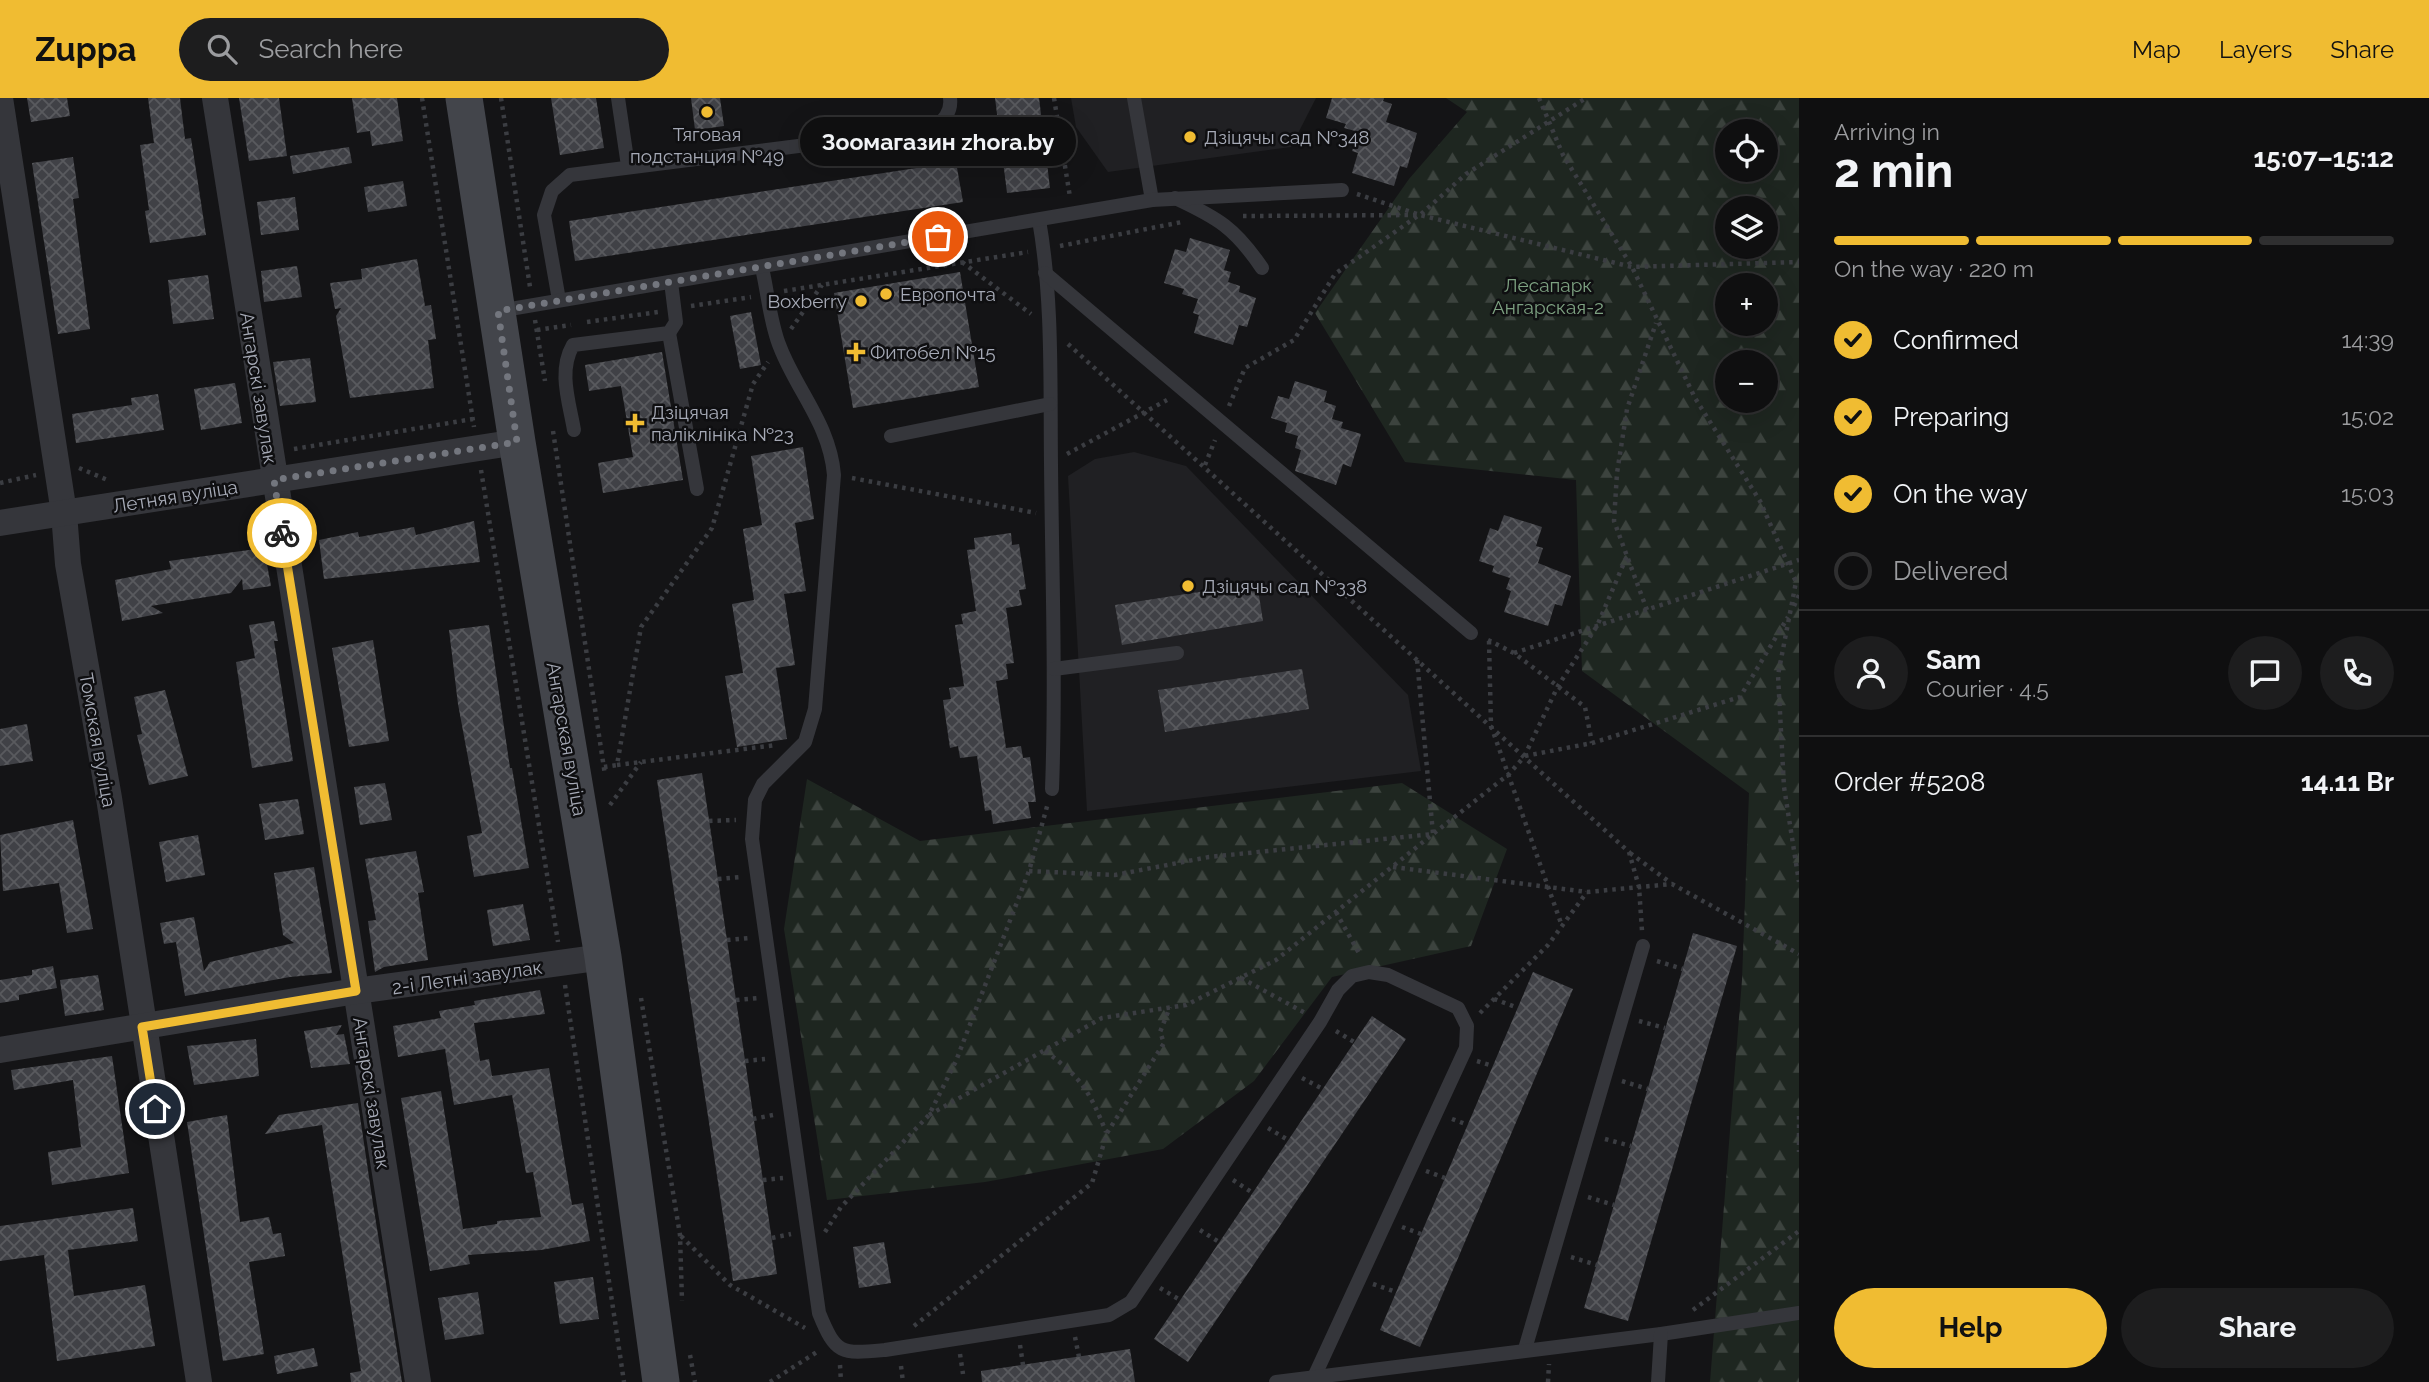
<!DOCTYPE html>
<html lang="en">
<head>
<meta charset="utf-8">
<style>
	:root { --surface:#0f0f10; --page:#1d1d1e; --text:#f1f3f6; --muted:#9b9c9f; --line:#2f2f30; --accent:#f0bc32 }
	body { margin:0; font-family:Raleway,sans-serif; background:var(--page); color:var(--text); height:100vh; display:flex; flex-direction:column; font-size:26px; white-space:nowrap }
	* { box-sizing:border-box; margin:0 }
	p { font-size:23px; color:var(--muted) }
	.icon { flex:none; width:38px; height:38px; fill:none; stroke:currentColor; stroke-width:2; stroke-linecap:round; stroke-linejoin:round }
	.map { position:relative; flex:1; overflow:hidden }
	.sheet { display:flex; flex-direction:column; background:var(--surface); width:630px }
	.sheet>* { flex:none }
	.tools { position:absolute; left:1715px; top:21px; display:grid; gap:14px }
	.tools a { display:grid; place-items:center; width:63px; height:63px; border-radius:50%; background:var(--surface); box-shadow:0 7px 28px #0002,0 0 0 2px var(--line); font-size:35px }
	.pin { position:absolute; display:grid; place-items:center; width:60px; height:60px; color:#fff; margin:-30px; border:4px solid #fff; border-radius:50%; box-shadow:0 2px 7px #0007 }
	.courier { position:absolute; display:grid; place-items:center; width:70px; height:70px; margin:-35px; border:5px solid #f0bc32; border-radius:50%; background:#fff; color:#222; box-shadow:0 2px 9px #0007 }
	.bubble { position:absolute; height:49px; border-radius:24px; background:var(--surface); box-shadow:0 7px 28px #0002,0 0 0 2px var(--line); font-size:23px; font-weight:700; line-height:49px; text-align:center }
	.overview em { font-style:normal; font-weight:700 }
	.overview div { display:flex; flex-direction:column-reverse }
	.overview { display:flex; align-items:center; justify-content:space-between; height:119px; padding:0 35px }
	h1 { font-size:46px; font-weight:700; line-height:52px }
	.bar { display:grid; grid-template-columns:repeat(4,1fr); gap:10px 7px; align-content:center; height:84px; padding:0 35px }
	.bar i { height:9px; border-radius:5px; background:var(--line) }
	.bar .on { background:var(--accent) }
	.bar p { grid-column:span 4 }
	.line { display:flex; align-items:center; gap:18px; padding:0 35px; border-top:2px solid var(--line) }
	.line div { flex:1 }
	.round { display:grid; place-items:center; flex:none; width:74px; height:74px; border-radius:37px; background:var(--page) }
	ol { padding:0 35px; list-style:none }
	li { display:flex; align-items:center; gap:21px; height:77px }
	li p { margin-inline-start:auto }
	li .icon { padding:7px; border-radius:50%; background:var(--accent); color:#111; stroke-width:4 }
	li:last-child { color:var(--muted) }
	li i { width:38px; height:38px; border:4px solid var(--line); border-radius:50% }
	.action { display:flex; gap:14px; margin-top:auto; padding:14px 35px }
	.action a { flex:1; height:80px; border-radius:42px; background:var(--accent); color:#111; font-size:28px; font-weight:700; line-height:80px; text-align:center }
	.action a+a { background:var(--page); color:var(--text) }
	header { display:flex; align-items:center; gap:42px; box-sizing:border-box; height:98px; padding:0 35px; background:var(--accent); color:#111 }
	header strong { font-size:33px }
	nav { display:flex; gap:38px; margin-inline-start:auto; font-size:24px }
	.search { width:490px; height:63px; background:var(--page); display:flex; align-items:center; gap:18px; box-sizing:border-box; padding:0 24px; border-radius:38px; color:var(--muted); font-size:26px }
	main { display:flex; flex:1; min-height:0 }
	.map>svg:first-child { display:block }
	.built { fill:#202023 }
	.forest { fill:url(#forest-firs); fill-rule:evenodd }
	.building { fill:url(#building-cross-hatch) }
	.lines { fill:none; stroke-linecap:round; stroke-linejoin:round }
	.path { stroke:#3b3d42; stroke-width:4.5; stroke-dasharray:3.5 5; stroke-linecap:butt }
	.lane { stroke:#35363b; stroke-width:14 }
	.street { stroke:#35363b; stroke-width:26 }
	.secondary { stroke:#43454b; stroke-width:37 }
	.done { stroke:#73767e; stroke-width:7; stroke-dasharray:0 12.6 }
	.route { stroke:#f0bc32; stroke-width:9 }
	.poi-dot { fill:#f0bc32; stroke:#0f0f11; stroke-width:2.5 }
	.labels { text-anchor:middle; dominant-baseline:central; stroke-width:5; stroke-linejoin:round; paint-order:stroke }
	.poi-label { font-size:19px; fill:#a6aab6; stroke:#0f0f11; text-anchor:start }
	.park-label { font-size:19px; fill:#7da181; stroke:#0f0f11 }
	.street-label { font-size:19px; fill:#a6aab6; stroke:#0f0f11 }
</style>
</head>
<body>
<header>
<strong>Zuppa</strong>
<div class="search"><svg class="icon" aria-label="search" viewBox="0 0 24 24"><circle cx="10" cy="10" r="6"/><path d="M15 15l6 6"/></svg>Search here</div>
<nav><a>Map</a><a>Layers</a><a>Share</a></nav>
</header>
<main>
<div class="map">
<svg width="1799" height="1284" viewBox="0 0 1799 1284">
	<defs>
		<pattern id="forest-firs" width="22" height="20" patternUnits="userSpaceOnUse" patternTransform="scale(1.75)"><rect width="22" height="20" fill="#1e2620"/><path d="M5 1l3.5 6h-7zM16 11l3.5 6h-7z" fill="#3c433e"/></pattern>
		<pattern id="building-cross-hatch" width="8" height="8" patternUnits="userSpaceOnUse" patternTransform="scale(1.75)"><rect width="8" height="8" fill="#404146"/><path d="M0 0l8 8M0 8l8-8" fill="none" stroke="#595a5e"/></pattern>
	</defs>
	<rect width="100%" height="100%" fill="#141416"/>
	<!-- built -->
	<g class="built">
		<polygon points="1071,0 1316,0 1291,49 1108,74 1076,29"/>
		<polygon points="1134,354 1186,368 1408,597 1421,673 1087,713 1068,378 1095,361"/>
	</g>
	<!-- forest -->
	<g class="forest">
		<path d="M1446 0H1799V1284H1710L1742 882 1749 695 1582 573 1576 382 1405 364 1315 215 1409 81 1467 14ZM1727 33H1766V72H1727ZM1727 110H1766V149H1727ZM1727 187H1766V226H1727ZM1727 264H1766V303H1727Z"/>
		<polygon points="807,681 920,743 1402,685 1507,751 1471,848 1332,879 1254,983 1163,1051 985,1084 827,1102 784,831"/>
	</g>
	<!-- building -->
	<g class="building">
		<polygon points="27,0 67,0 70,18 31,24"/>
		<polygon points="148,0 180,0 185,41 191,40 206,137 150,145 145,113 149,112 140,47 154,45"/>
		<polygon points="239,0 279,0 287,58 249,63"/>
		<polygon points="352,0 397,0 403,43 372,48 370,33 357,35"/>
		<polygon points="551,0 596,0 604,50 560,57"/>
		<polygon points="691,0 720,0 724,28 695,32"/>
		<polygon points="995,0 1039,0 1050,90 1007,95"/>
		<polygon points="1332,0 1384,0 1383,3 1392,6 1386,24 1417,35 1407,70 1400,68 1394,88 1352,75 1358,55 1352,53 1359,34 1344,30 1346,26 1326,20"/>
		<polygon points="349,49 352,65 293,76 290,58"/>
		<polygon points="73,59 79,100 73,101 90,231 58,236 32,65"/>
		<polygon points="956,64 963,104 575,163 569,123"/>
		<polygon points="403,83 407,108 368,114 364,89"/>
		<polygon points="295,99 299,132 261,137 257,104"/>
		<polygon points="1190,140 1230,152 1224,172 1231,174 1228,184 1240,188 1239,194 1256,200 1247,229 1239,227 1233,247 1194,235 1199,217 1193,215 1198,201 1182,196 1184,191 1164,185 1175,151 1186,154"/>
		<polygon points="417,161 425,208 431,207 436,241 428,242 434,290 350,300 336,218 341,210 335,211 330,185 362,181 361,171"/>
		<polygon points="297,168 302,199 264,204 261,173"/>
		<polygon points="960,174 979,289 853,310 834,195"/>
		<polygon points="208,177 214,221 173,226 168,182"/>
		<polygon points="751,214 761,267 740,271 730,218"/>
		<polygon points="662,254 683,382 603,395 598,365 633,359 621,288 589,293 585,267"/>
		<polygon points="310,260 316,304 280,308 273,264"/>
		<polygon points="1295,283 1327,293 1324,304 1336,308 1332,321 1343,324 1341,330 1361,336 1351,369 1343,366 1336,387 1295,373 1301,352 1295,350 1298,338 1285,334 1287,325 1271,320 1278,298 1289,301"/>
		<polygon points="235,285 242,325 201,332 194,291"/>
		<polygon points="158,296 164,332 76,345 72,316 132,307 131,300"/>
		<polygon points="803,349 814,421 795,425 806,493 784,496 795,567 776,570 787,641 737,649 725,578 743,575 732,506 754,502 743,431 762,427 751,358"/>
		<polygon points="1504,417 1542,429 1536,448 1543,450 1538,465 1571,478 1562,508 1555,506 1548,528 1504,514 1511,493 1506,491 1510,480 1492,474 1494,468 1479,463 1490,430 1498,433"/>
		<polygon points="474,423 480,464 324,481 319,442 358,434 359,439 414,429 416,437"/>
		<polygon points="1011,435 1012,447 1019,446 1026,491 1019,492 1022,507 1006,510 1014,565 1006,566 1008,581 996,583 1006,650 1021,648 1023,660 1030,659 1036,704 1028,704 1031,720 993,726 991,712 985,713 977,658 960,660 958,648 950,650 943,602 951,601 949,590 964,588 955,527 963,526 961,516 976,513 967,452 975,451 974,440"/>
		<polygon points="264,450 271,488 243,492 242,481 231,495 151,508 163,515 122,523 115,482 171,471 169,463"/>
		<polygon points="1257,485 1263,523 1122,547 1115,507"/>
		<polygon points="274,523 278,543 274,543 293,663 252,670 236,564 255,560 249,527"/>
		<polygon points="489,527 510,670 512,670 529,770 474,779 467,738 482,735 458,606 449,532"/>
		<polygon points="373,542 389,643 349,649 332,550"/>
		<polygon points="1302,571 1309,611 1165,634 1158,592"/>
		<polygon points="165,592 188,678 149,687 137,637 142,636 134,599"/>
		<polygon points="27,626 33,663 0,668 0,631"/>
		<polygon points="702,675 777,1176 733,1183 657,682"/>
		<polygon points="385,685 392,722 360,727 354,689"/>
		<polygon points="298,701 304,736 265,742 259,706"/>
		<polygon points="73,722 93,831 67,835 59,785 3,793 0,737"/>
		<polygon points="198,737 205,777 166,784 159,744"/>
		<polygon points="416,753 424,794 418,795 428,862 384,869 375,874 368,823 376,822 365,761"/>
		<polygon points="314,769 332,875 290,879 185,898 176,844 164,846 160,825 194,819 204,873 210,864 294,845 283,837 274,775"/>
		<polygon points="523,806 530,842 493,848 487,812"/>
		<polygon points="1693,835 1737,848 1628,1223 1584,1210"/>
		<polygon points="53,868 57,890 19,897 19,902 0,905 0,882 32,877 32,872"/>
		<polygon points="1533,874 1573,891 1420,1249 1380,1232"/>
		<polygon points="98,877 104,912 65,918 60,882"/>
		<polygon points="540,892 545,916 474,925 480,963 489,961 492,978 549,970 572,1107 583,1105 590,1143 541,1152 468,1157 470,1166 430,1173 401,1000 441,993 463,1131 497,1126 497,1123 541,1119 533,1074 526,1075 512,997 454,1007 445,951 398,959 393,928 441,920 439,913 475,907 474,903"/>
		<polygon points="1372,918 1406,941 1188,1264 1154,1241"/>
		<polygon points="342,927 336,937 344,936 350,966 311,970 304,933"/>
		<polygon points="256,941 259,978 194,987 187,948"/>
		<polygon points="112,958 129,1075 52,1087 48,1054 81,1049 73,982 14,992 11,972"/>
		<polygon points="358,1005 373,1106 402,1284 351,1284 350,1275 361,1273 322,1027 265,1036 279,1017"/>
		<polygon points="227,1017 240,1124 269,1119 273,1136 281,1135 285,1158 249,1164 264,1256 223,1263 187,1024"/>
		<polygon points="133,1110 138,1143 68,1152 74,1198 145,1187 155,1248 57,1263 44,1157 0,1163 0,1128"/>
		<polygon points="884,1144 891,1185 859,1190 853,1149"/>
		<polygon points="593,1179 599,1221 560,1226 554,1184"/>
		<polygon points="478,1194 484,1236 445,1242 438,1200"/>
		<polygon points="314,1250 318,1268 277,1276 274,1258"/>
		<polygon points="1130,1251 1135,1284 982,1284 981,1273"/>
	</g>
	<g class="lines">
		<!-- path -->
		<g class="path">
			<polyline points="422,0 474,329"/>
			<polyline points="501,0 530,189"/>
			<polyline points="1054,0 1070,99"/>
			<polyline points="1539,0 1563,57 1632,169 1695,300 1760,403 1796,484 1778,577 1784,689 1799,784"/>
			<polyline points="1357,96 1420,117 1466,76 1586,0"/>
			<polyline points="1243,118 1420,117 1632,169 1799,164"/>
			<polyline points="1060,148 1182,124"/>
			<polyline points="962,164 1031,216"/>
			<polyline points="784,193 1028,154"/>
			<polyline points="691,208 751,199"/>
			<polyline points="535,222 545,283"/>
			<polyline points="587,224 658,214"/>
			<polyline points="791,231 822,187"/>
			<polyline points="537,232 571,227"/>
			<polyline points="1068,246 1629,754 1639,789 1642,833"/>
			<polyline points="1229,308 1245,270 1294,242 1335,176 1419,117"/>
			<polyline points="553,333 605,677"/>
			<polyline points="294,351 473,321"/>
			<polyline points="1067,356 1167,302"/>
			<polyline points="1205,367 1215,342"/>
			<polyline points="79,370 110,383"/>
			<polyline points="481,372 558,844"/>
			<polyline points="852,380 1036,415"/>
			<polyline points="0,385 36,377"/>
			<polyline points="1794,508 1799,497"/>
			<polyline points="1647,512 1614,423 1617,375 1627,311 1656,225"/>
			<polyline points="1488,542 1514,555 1585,609 1592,645"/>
			<polyline points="1489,543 1491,628 1562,828"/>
			<polyline points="1514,555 1799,462"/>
			<polyline points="1525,658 1592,645 1740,599 1788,519"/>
			<polyline points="617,667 776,647"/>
			<polyline points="604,669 617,667 641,529 712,430 753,286 768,264"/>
			<polyline points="610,707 641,664"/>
			<polyline points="709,723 736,722"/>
			<polyline points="1630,755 1671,785"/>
			<polyline points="1393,769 1587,794 1672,786 1799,856"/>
			<polyline points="1029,773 1115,777 1209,759 1433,736 1417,561"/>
			<polyline points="718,781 741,779"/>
			<polyline points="1336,814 1360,857"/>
			<polyline points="727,842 750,840"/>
			<polyline points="1657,863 1683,871"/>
			<polyline points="1241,880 1307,916"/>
			<polyline points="565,887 624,1284"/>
			<polyline points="641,900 680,1137 682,1203"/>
			<polyline points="1494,901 1518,910"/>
			<polyline points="736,902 759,900"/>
			<polyline points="1480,915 1548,847 1587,794"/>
			<polyline points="1639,923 1665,930"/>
			<polyline points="1336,933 1354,944"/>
			<path d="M1045 953C1081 979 1090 994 1106 1034"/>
			<polyline points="745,963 765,961"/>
			<polyline points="1477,963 1493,968"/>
			<polyline points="1302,980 1323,991"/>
			<polyline points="1622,983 1648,991"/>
			<polyline points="929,1017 1102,920 1186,907 1276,862 1433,736 1509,676 1524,659 1558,588 1597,528 1627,458"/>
			<polyline points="1799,1018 1799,1054"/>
			<polyline points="753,1021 773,1017"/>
			<polyline points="1452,1021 1468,1027"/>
			<polyline points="1268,1030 1288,1042"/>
			<polyline points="1605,1041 1631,1048"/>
			<polyline points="1426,1073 1445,1080"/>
			<polyline points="763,1082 783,1080"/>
			<polyline points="1233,1082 1253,1095"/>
			<polyline points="1588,1099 1614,1107"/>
			<polyline points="1402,1129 1421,1136"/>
			<polyline points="1200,1132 1219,1144"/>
			<polyline points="825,1134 841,1109 929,1017 956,963 1029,773 1048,705"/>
			<polyline points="681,1138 730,1187 805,1230"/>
			<polyline points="772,1140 791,1136"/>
			<polyline points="1571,1159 1597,1167"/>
			<polyline points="1373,1186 1396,1194"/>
			<polyline points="1160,1190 1180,1202"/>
			<polyline points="1693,1212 1799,1133"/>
			<polyline points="914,1228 1092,1085 1107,1035 1164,945 1160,934 1170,909"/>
			<polyline points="1075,1239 1079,1259"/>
			<polyline points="1020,1247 1023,1267"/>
			<polyline points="960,1256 963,1276"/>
			<polyline points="690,1257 695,1284"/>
			<polyline points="840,1267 841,1284"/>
			<polyline points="901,1268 903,1284"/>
			<polyline points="770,1284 820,1252"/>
			<polyline points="1548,1284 1549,1266"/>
		</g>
		<!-- lane -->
		<g class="lane">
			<polyline points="618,0 628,68"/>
			<polyline points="1134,0 1152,102"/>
			<path d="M1175 100C1218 120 1235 130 1262 170"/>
			<path d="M1039 122C1053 202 1050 285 1051 366 1052 475 1056 583 1052 691"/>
			<path d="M762 170C768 195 770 225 780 249 797 293 830 327 834 377L815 611 805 644 763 686 755 702 752 741 819 1215C836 1257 841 1256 885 1252L1109 1217 1131 1204 1320 924 1338 892 1352 878 1369 874 1388 877 1458 910 1467 928 1466 950 1315 1277"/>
			<polyline points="1045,175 1471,535"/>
			<path d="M559 202 544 117 552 93 570 77 932 31C943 23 952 15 950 0"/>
			<polyline points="498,213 1152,102 1342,92"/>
			<polyline points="669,235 697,391"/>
			<path d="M574 332C569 303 558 273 573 247L669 235 676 224 671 184"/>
			<polyline points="891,338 1050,306"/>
			<polyline points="1054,571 1177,555"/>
			<polyline points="1525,1251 1643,848"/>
			<polyline points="1276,1284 1661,1236 1799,1215"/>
			<polyline points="1658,1284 1661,1236"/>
		</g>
		<!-- street -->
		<g class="street">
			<polyline points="0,0 64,415 68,466 109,700 199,1284"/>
			<polyline points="215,0 418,1284"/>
			<polyline points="0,425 517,344"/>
			<polyline points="0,952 356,893 603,859"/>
		</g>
		<!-- secondary -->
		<polyline class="secondary" points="464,0 517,344 603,859 661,1284"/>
	</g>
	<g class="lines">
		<!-- done -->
		<polyline class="done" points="282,435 274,382 517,344 498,213 938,139"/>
		<!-- route -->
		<polyline class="route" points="155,1011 142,929 356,893 282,435"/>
	</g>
	<!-- markers -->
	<g class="poi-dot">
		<circle cx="707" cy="14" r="7"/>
		<circle cx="1190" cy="39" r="7"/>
		<circle cx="886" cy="196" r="7"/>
		<circle cx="861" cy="203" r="7"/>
		<path d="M852.5 243.5h7v7h7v7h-7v7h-7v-7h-7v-7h7z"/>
		<path d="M631.5 314.5h7v7h7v7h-7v7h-7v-7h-7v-7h7z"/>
		<circle cx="1188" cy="488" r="7"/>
	</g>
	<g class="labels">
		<!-- poi labels -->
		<g class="poi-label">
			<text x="707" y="36" text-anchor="middle">Тяговая<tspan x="707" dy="22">подстанция №49</tspan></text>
			<text x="1204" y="39">Дзіцячы сад №348</text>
			<text x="900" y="196">Европочта</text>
			<text x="847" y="203" text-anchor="end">Boxberry</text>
			<text x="870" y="254">Фитобел №15</text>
			<text x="651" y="314">Дзіцячая<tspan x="651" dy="22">паліклініка №23</tspan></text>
			<text x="1202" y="488">Дзіцячы сад №338</text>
		</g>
		<!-- park labels -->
		<g class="park-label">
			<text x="1548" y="187">Лесапарк<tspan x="1548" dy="22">Ангарская-2</tspan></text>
		</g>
		<!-- street labels -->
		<g class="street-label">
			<text transform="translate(259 290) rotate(81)">Ангарскі завулак</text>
			<text transform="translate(175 398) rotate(-9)">Летняя вуліца</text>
			<text transform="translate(567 641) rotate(80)">Ангарская вуліца</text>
			<text transform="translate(98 642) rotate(80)">Томская вуліца</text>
			<text transform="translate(467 879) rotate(-8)">2-і Летні завулак</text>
			<text transform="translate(372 995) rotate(81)">Ангарскі завулак</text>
		</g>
	</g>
</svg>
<div class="tools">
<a><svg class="icon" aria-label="locate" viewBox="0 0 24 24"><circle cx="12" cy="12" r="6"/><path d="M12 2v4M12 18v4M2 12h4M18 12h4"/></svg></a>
<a><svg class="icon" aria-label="layers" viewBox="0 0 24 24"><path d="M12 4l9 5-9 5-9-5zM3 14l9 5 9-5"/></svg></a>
<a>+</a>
<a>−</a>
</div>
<div class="pin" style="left:938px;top:139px;background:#ea580c"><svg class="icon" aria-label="bag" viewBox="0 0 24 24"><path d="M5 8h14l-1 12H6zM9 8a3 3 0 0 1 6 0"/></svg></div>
<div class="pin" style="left:155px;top:1011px;background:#1f2937"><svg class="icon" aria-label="home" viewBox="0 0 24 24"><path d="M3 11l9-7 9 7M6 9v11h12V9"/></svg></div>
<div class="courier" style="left:282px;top:435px"><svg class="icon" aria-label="bike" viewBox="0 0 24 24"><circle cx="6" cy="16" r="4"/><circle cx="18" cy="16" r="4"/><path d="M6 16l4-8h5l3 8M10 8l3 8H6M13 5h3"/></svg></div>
<div class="bubble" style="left:800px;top:19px;width:276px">Зоомагазин zhora.by</div>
</div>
<section class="sheet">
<div class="overview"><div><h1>2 min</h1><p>Arriving in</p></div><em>15:07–15:12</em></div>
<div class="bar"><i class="on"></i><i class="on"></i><i class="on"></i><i></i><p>On the way · 220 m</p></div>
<ol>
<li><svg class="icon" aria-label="check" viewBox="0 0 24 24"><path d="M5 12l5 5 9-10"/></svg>Confirmed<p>14:39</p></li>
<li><svg class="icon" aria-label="check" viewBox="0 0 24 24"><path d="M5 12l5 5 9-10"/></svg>Preparing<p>15:02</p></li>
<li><svg class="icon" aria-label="check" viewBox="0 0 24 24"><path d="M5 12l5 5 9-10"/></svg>On the way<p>15:03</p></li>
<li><i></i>Delivered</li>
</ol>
<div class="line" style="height:126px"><a class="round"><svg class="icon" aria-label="person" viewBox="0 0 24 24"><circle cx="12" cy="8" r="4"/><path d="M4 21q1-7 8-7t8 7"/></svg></a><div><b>Sam</b><p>Courier · 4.5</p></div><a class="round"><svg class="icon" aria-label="chat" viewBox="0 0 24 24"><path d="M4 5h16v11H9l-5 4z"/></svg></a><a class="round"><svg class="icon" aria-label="phone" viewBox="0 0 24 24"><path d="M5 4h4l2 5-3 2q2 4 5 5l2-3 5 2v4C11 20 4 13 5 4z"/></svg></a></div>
<div class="line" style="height:91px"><div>Order #5208</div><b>14.11 Br</b></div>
<div class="action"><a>Help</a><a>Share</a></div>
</section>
</main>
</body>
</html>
